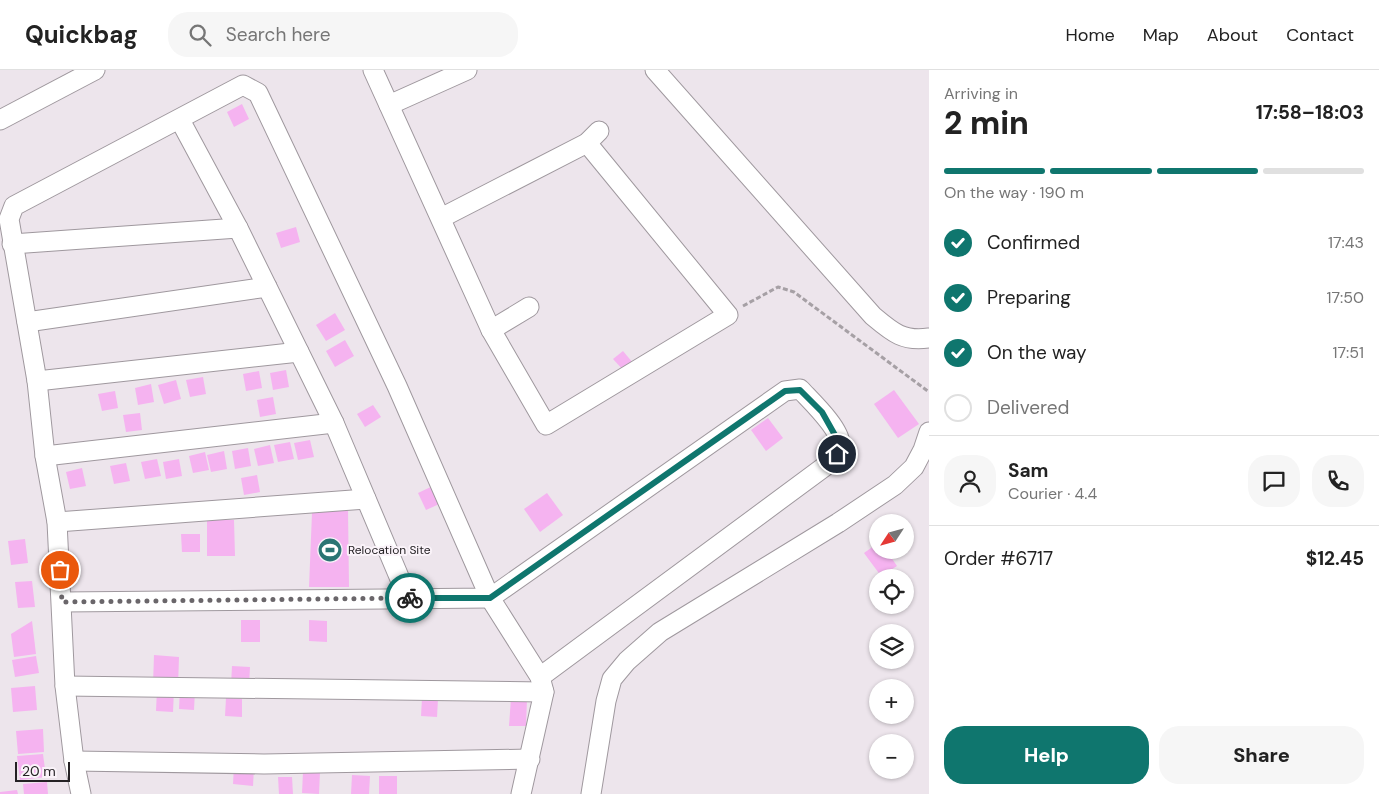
<!DOCTYPE html>
<html lang="en">
<head>
<meta charset="utf-8">
<style>
	:root { --surface:#fff; --page:#f6f6f6; --text:#222; --muted:#767676; --line:#e0e0e0; --accent:#0f766e }
	body { margin:0; font-family:"DM Sans",sans-serif; background:var(--page); color:var(--text); height:100vh; display:flex; flex-direction:column; font-size:19px; white-space:nowrap }
	* { box-sizing:border-box; margin:0 }
	p { font-size:16px; color:var(--muted) }
	.icon { flex:none; width:28px; height:28px; fill:none; stroke:currentColor; stroke-width:2; stroke-linecap:round; stroke-linejoin:round }
	.map { position:relative; flex:1; overflow:hidden }
	.panel { display:flex; flex-direction:column; background:var(--surface); width:450px }
	.panel>* { flex:none }
	.needle { width:32px; rotate:234deg }
	.tools { position:absolute; left:869px; top:444px; display:grid; gap:10px }
	.tools a { display:grid; place-items:center; width:45px; height:45px; border-radius:50%; background:var(--surface); box-shadow:0 1px 4px #0004; font-size:25px }
	.scale { position:absolute; left:15px; bottom:12px; width:55px; box-sizing:border-box; padding-left:5px; border:2px solid #242124; border-top:0; font-size:14px; line-height:18px; white-space:nowrap; color:#242124; -webkit-text-stroke:4px #faf3f9; paint-order:stroke }
	.pin { position:absolute; display:grid; place-items:center; width:42px; height:42px; color:#fff; margin:-21px; border:2px solid #fff; border-radius:50%; box-shadow:0 1px 5px #0007 }
	.courier { position:absolute; display:grid; place-items:center; width:50px; height:50px; margin:-25px; border:4px solid #0f766e; border-radius:50%; background:#fff; color:#222; box-shadow:0 1px 6px #0007 }
	.summary em { font-style:normal; font-weight:800 }
	.summary div { display:flex; flex-direction:column-reverse }
	.summary { display:flex; align-items:center; justify-content:space-between; height:85px; padding:0 15px }
	h1 { font-size:32px; font-weight:800; line-height:38px }
	.bar { display:grid; grid-template-columns:repeat(4,1fr); gap:8px 5px; align-content:center; height:60px; padding:0 15px }
	.bar i { height:6px; border-radius:4px; background:var(--line) }
	.bar .selected { background:var(--accent) }
	.bar p { grid-column:span 4 }
	.line { display:flex; align-items:center; gap:12px; padding:0 15px; border-top:1px solid var(--line) }
	.line div { flex:1 }
	.round { display:grid; place-items:center; flex:none; width:52px; height:52px; border-radius:20px; background:var(--page) }
	ol { padding:0 15px; list-style:none }
	li { display:flex; align-items:center; gap:15px; height:55px }
	li p { margin-inline-start:auto }
	li .icon { padding:5px; border-radius:50%; background:var(--accent); color:#fff; stroke-width:4 }
	li:last-child { color:var(--muted) }
	li i { width:28px; height:28px; border:2px solid var(--line); border-radius:50% }
	.primary-button { display:flex; gap:10px; margin-top:auto; padding:10px 15px }
	.primary-button a { flex:1; height:58px; border-radius:20px; background:var(--accent); color:#fff; font-size:20px; font-weight:800; line-height:58px; text-align:center }
	.primary-button a+a { background:var(--page); color:var(--text) }
	header { display:flex; align-items:center; gap:30px; box-sizing:border-box; height:70px; padding:0 25px; background:var(--surface); border-bottom:1px solid var(--line) }
	header strong { font-size:24px }
	nav { display:flex; gap:28px; margin-inline-start:auto; font-size:18px }
	.search { width:350px; height:45px; background:var(--page); display:flex; align-items:center; gap:12px; box-sizing:border-box; padding:0 18px; border-radius:20px; color:var(--muted); font-size:19px }
	main { display:flex; flex:1; min-height:0 }
	.map>svg:first-child { display:block }
	.building { fill:#f5b3f0 }
	.lines { fill:none; stroke-linecap:round; stroke-linejoin:round }
	.minor-casing { stroke:#9f989e; stroke-width:21 }
	.path { stroke:#a6a0a5; stroke-width:3; stroke-dasharray:5 2.5; stroke-linecap:butt }
	.minor { stroke:#fff; stroke-width:19 }
	.done { stroke:#6a666a; stroke-width:5; stroke-dasharray:0 9 }
	.route { stroke:#0f766e; stroke-width:6 }
	.labels { text-anchor:middle; dominant-baseline:central; stroke-width:4; stroke-linejoin:round; paint-order:stroke }
	.poi-label { font-size:12px; fill:#242124; stroke:#faf3f9; text-anchor:start }
</style>
</head>
<body>
<header>
<strong>Quickbag</strong>
<div class="search"><svg class="icon" aria-label="search" viewBox="0 0 24 24"><circle cx="10" cy="10" r="6"/><path d="M15 15l6 6"/></svg>Search here</div>
<nav><a>Home</a><a>Map</a><a>About</a><a>Contact</a></nav>
</header>
<main>
<div class="map">
<svg width="929" height="724" viewBox="0 0 929 724">
	<rect width="100%" height="100%" fill="#ede5ec"/>
	<!-- building -->
	<g class="building">
		<polygon points="242,34 249,49 234,57 227,42"/>
		<polygon points="296,157 300,172 281,178 276,163"/>
		<polygon points="335,243 345,260 326,271 316,255"/>
		<polygon points="345,270 354,286 335,297 326,281"/>
		<polygon points="623,281 633,293 624,301 613,289"/>
		<polygon points="286,300 289,317 273,320 270,303"/>
		<polygon points="259,301 262,318 246,321 243,304"/>
		<polygon points="203,307 206,324 190,327 186,310"/>
		<polygon points="176,310 181,329 164,334 158,315"/>
		<polygon points="151,314 154,332 138,335 135,318"/>
		<polygon points="894,320 919,354 898,368 874,334"/>
		<polygon points="115,321 118,338 102,341 98,324"/>
		<polygon points="273,327 276,344 260,347 257,330"/>
		<polygon points="373,335 381,347 365,357 357,344"/>
		<polygon points="140,343 142,360 126,362 123,345"/>
		<polygon points="768,348 783,368 766,381 751,360"/>
		<polygon points="310,370 314,387 298,390 294,373"/>
		<polygon points="290,372 294,389 278,392 274,375"/>
		<polygon points="270,375 274,393 258,396 254,379"/>
		<polygon points="248,378 251,396 235,399 232,381"/>
		<polygon points="224,381 227,399 211,402 207,385"/>
		<polygon points="205,382 209,400 193,403 189,386"/>
		<polygon points="157,389 161,406 145,409 141,392"/>
		<polygon points="179,389 182,406 166,409 163,392"/>
		<polygon points="126,393 130,411 114,414 110,396"/>
		<polygon points="82,398 86,416 70,419 66,402"/>
		<polygon points="257,405 260,422 244,425 241,408"/>
		<polygon points="437,414 446,431 426,440 418,423"/>
		<polygon points="547,423 563,445 540,462 524,439"/>
		<polygon points="348,439 349,517 309,517 312,443"/>
		<polygon points="207,450 234,450 235,486 207,486"/>
		<polygon points="181,464 200,464 200,482 182,482"/>
		<polygon points="25,469 28,493 11,495 8,471"/>
		<polygon points="878,473 878,480 886,480 897,496 881,506 864,483"/>
		<polygon points="32,511 35,537 18,538 15,512"/>
		<rect x="241" y="550" width="19" height="22"/>
		<polygon points="309,550 327,551 327,572 309,571"/>
		<polygon points="32,551 36,584 14,587 11,564"/>
		<polygon points="154,585 179,587 178,617 153,615"/>
		<polygon points="36,586 39,603 15,607 12,590"/>
		<polygon points="232,596 250,597 249,616 231,615"/>
		<polygon points="35,616 37,640 13,642 11,618"/>
		<polygon points="157,619 174,620 173,642 156,641"/>
		<polygon points="180,619 195,620 194,640 179,639"/>
		<polygon points="226,628 242,629 242,647 225,646"/>
		<polygon points="422,628 438,629 437,647 421,646"/>
		<polygon points="511,628 527,629 526,656 509,656"/>
		<polygon points="43,659 44,682 18,684 16,661"/>
		<polygon points="43,684 46,707 20,710 17,686"/>
		<polygon points="234,696 254,697 253,716 233,714"/>
		<polygon points="303,702 320,702 319,724 302,723"/>
		<polygon points="352,705 370,706 369,724 351,724"/>
		<rect x="379" y="706" width="18" height="18"/>
		<polygon points="278,707 292,707 293,724 279,724"/>
		<polygon points="47,712 48,724 24,724 23,714"/>
		<polygon points="17,720 18,724 0,724 0,722"/>
	</g>
	<g class="lines">
		<defs>
			<g id="minor">
				<polyline points="373,0 491,260 546,355 728,245 587,73"/>
				<path d="M655 0 873 246C892 262 903 272 929 268"/>
				<polyline points="389,35 467,0"/>
				<polyline points="0,50 95,0"/>
				<polyline points="180,50 238,158 334,353 408,528"/>
				<polyline points="441,148 587,73 599,61"/>
				<polyline points="12,174 238,158"/>
				<polyline points="27,252 267,217"/>
				<polyline points="491,260 529,237"/>
				<polyline points="37,311 299,282"/>
				<polyline points="45,386 334,353"/>
				<polyline points="57,452 366,429"/>
				<path d="M62 532 490 528 785 321 800 319C811 331 840 358 840 374 841 384 831 391 824 397L540 607"/>
				<polyline points="65,616 544,622"/>
				<polyline points="74,691 264,694 530,689"/>
				<polyline points="81,724 74,691 65,616 57,452 45,386 37,311 9,149 14,136 243,15 258,23 397,316 490,528 540,607 544,622 521,724"/>
				<polyline points="591,724 606,631 612,609 627,591 660,562 838,453 895,415 914,397 923,380 929,362"/>
			</g>
		</defs>
		<!-- minor casing -->
		<use href="#minor" class="minor-casing"/>
		<!-- path -->
		<polyline class="path" points="743,236 778,217 794,222 929,322"/>
		<!-- minor -->
		<use href="#minor" class="minor"/>
	</g>
	<g class="lines">
		<!-- done -->
		<polyline class="done" points="60,500 62,532 410,528"/>
		<!-- route -->
		<polyline class="route" points="410,528 490,528 785,321 800,320 822,342 840,374 837,384"/>
	</g>
	<!-- icons -->
	<defs>
		<symbol id="stadium-disc" viewBox="-11 -11 22 22"><circle r="9.5" fill="#2a7473" stroke="#faf3f9"/><path d="M0-5a6.5 5 0 1 0 0 10a6.5 5 0 1 0 0-10ZM-3.5-1.8h7v3.6h-7Z" fill="#fff"/></symbol>
	</defs>
	<g fill-rule="evenodd">
		<use href="#stadium-disc" x="316" y="466" width="28" height="28"/>
	</g>
	<g class="labels">
		<!-- poi labels -->
		<g class="poi-label">
			<text x="348" y="480">Relocation Site</text>
		</g>
	</g>
</svg>
<div class="tools">
<a><svg class="needle" viewBox="-14 -14 28 28"><path d="M0-13l5 13h-10z" fill="#e53935"/><path d="M0 13l5-13h-10z" fill="#767676"/></svg></a>
<a><svg class="icon" aria-label="locate" viewBox="0 0 24 24"><circle cx="12" cy="12" r="6"/><path d="M12 2v4M12 18v4M2 12h4M18 12h4"/></svg></a>
<a><svg class="icon" aria-label="layers" viewBox="0 0 24 24"><path d="M12 4l9 5-9 5-9-5zM3 14l9 5 9-5"/></svg></a>
<a>+</a>
<a>−</a>
</div>
<div class="scale">20 m</div>
<div class="pin" style="left:60px;top:500px;background:#ea580c"><svg class="icon" aria-label="bag" viewBox="0 0 24 24"><path d="M5 8h14l-1 12H6zM9 8a3 3 0 0 1 6 0"/></svg></div>
<div class="pin" style="left:837px;top:384px;background:#1f2937"><svg class="icon" aria-label="home" viewBox="0 0 24 24"><path d="M3 11l9-7 9 7M6 9v11h12V9"/></svg></div>
<div class="courier" style="left:410px;top:528px"><svg class="icon" aria-label="bike" viewBox="0 0 24 24"><circle cx="6" cy="16" r="4"/><circle cx="18" cy="16" r="4"/><path d="M6 16l4-8h5l3 8M10 8l3 8H6M13 5h3"/></svg></div>
</div>
<section class="panel">
<div class="summary"><div><h1>2 min</h1><p>Arriving in</p></div><em>17:58–18:03</em></div>
<div class="bar"><i class="selected"></i><i class="selected"></i><i class="selected"></i><i></i><p>On the way · 190 m</p></div>
<ol>
<li><svg class="icon" aria-label="check" viewBox="0 0 24 24"><path d="M5 12l5 5 9-10"/></svg>Confirmed<p>17:43</p></li>
<li><svg class="icon" aria-label="check" viewBox="0 0 24 24"><path d="M5 12l5 5 9-10"/></svg>Preparing<p>17:50</p></li>
<li><svg class="icon" aria-label="check" viewBox="0 0 24 24"><path d="M5 12l5 5 9-10"/></svg>On the way<p>17:51</p></li>
<li><i></i>Delivered</li>
</ol>
<div class="line" style="height:90px"><a class="round"><svg class="icon" aria-label="person" viewBox="0 0 24 24"><circle cx="12" cy="8" r="4"/><path d="M4 21q1-7 8-7t8 7"/></svg></a><div><b>Sam</b><p>Courier · 4.4</p></div><a class="round"><svg class="icon" aria-label="chat" viewBox="0 0 24 24"><path d="M4 5h16v11H9l-5 4z"/></svg></a><a class="round"><svg class="icon" aria-label="phone" viewBox="0 0 24 24"><path d="M5 4h4l2 5-3 2q2 4 5 5l2-3 5 2v4C11 20 4 13 5 4z"/></svg></a></div>
<div class="line" style="height:65px"><div>Order #6717</div><b>$12.45</b></div>
<div class="primary-button"><a>Help</a><a>Share</a></div>
</section>
</main>
</body>
</html>
